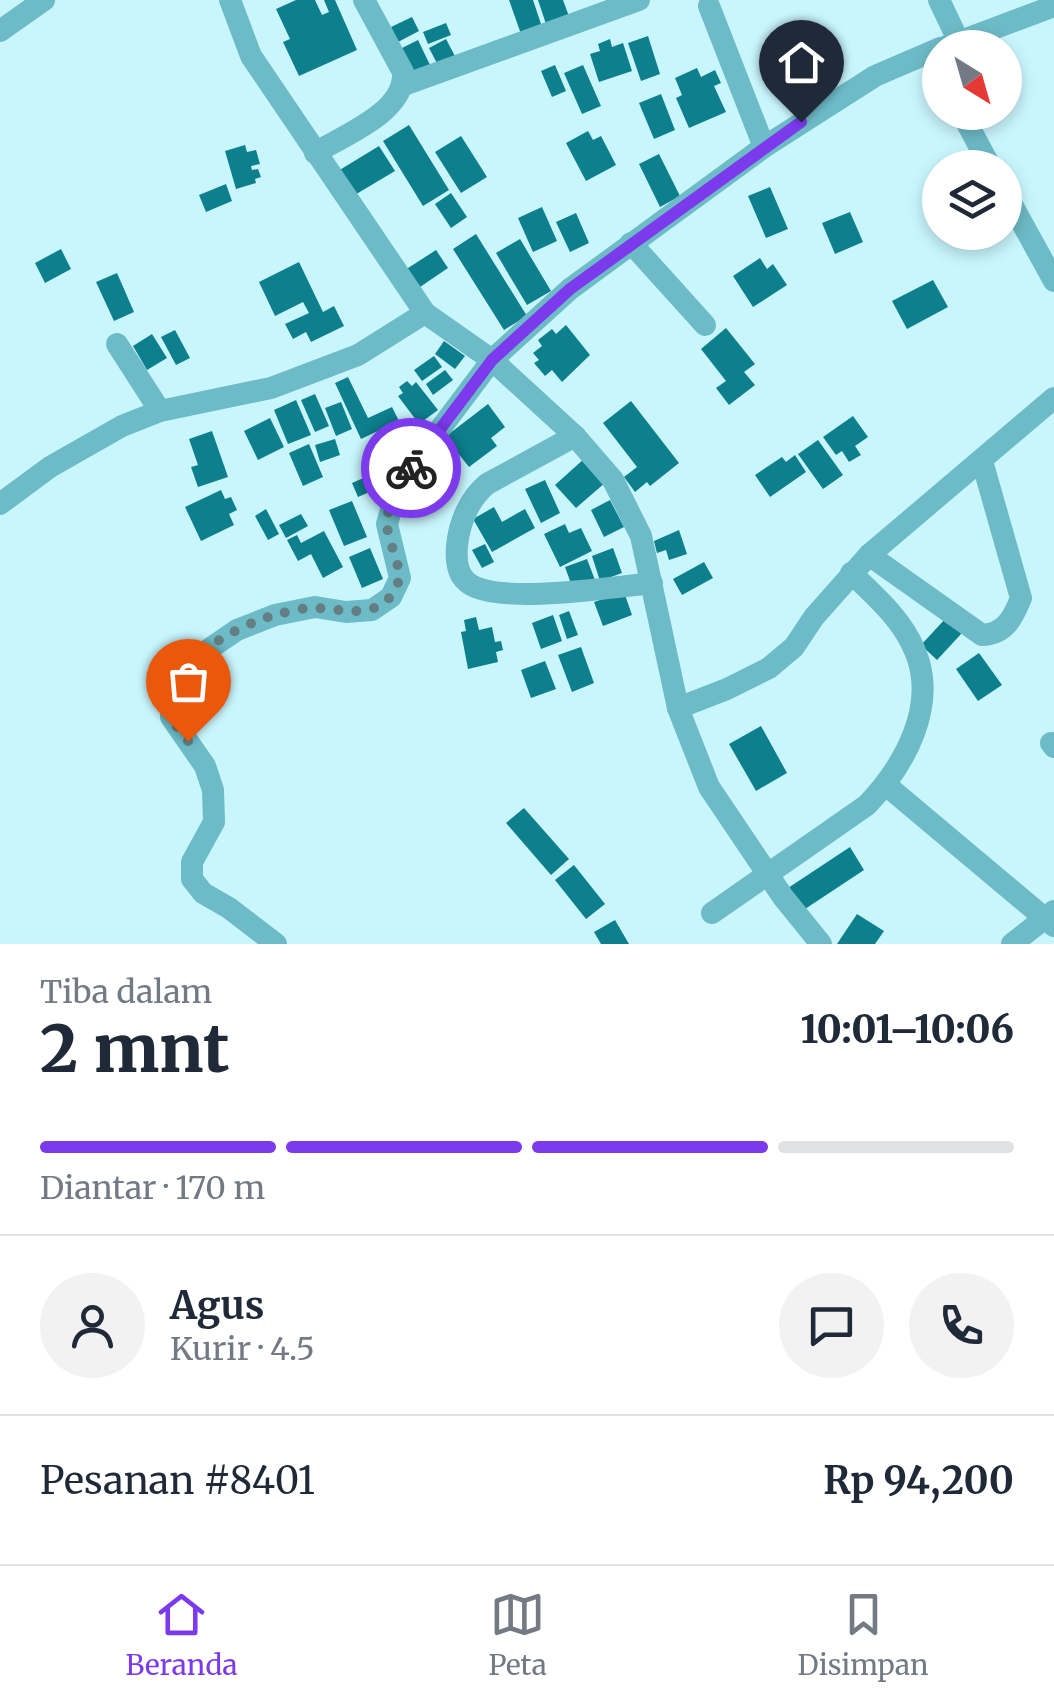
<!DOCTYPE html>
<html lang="id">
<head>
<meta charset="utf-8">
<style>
	:root { --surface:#fff; --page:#f2f2f3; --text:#1f2937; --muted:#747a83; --line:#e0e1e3; --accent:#7c3aed }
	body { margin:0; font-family:Merriweather,serif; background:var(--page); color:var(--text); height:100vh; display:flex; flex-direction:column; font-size:38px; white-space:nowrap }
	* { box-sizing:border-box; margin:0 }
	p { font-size:32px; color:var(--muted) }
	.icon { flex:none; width:55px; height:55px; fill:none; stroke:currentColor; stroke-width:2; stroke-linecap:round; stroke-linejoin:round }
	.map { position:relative; height:944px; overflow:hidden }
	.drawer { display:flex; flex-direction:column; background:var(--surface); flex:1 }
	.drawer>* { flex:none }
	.needle { width:65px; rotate:143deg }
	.controls { position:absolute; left:922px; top:30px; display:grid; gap:20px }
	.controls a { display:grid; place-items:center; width:100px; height:100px; border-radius:50%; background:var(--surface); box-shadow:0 5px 15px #0003; font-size:50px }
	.pin { position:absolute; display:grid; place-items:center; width:85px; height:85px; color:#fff; margin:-102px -42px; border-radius:50% 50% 50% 0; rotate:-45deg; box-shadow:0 0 10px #0007 }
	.pin .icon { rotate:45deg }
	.courier { position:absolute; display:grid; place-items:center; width:100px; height:100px; margin:-50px; border:8px solid #7c3aed; border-radius:50%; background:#fff; color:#222; box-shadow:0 2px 12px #0007 }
	.headline em { font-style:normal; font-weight:800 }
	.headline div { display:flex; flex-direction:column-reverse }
	.headline { display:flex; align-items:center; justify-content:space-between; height:170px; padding:0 40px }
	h1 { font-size:65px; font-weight:800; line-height:75px }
	.bar { display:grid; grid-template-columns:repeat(4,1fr); gap:15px 10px; align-content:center; height:120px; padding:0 40px }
	.bar i { height:12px; border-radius:8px; background:var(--line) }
	.bar .selected { background:var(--accent) }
	.bar p { grid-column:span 4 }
	.line { display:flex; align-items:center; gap:25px; padding:0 40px; border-top:2px solid var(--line) }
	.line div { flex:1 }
	.round { display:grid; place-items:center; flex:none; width:105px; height:105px; border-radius:52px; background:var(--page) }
	.tabs { display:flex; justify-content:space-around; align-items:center; height:140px; border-top:2px solid var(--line); background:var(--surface); font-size:28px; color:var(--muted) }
	.tabs a { display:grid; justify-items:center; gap:5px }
	.tabs .selected { color:var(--accent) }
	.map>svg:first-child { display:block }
	.building { fill:#0d7f8d }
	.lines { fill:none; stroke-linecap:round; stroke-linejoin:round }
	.minor { stroke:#6dbbc7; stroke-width:22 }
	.done { stroke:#647f83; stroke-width:10; stroke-dasharray:0 18 }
	.route { stroke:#7c3aed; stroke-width:12 }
</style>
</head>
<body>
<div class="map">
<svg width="1054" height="944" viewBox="0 0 1054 944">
	<rect width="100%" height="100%" fill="#c9f6fd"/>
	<!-- building -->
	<g class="building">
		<polygon points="296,0 315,0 322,15 329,12 324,0 335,0 357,50 299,76 283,42 290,39 276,9"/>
		<polygon points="509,0 533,0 542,27 521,34"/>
		<polygon points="538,0 563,0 570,19 547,27"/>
		<polygon points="412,17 419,31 398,42 391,27"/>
		<polygon points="446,23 451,35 428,44 423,32"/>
		<polygon points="648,36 660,74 641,81 628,43"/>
		<polygon points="446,39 457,60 440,69 429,48"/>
		<polygon points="610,39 612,47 623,43 632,71 599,82 590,54 600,51 598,44"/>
		<polygon points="418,40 430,65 410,75 398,50"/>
		<polygon points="555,65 566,91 552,97 541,71"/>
		<polygon points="583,65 601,106 582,114 564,73"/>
		<polygon points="697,68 701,77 715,70 721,83 714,86 726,112 689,128 676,98 682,95 675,78"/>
		<polygon points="661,94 675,130 654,139 639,103"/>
		<polygon points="409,125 449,190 423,206 383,141"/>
		<polygon points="588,131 593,140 601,136 616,165 586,181 566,143"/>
		<polygon points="461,136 487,177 461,193 435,152"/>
		<polygon points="245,145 247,152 256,150 260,164 251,166 252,170 258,169 261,177 255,179 256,183 236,189 225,151"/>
		<polygon points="379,146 395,171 353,196 338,171"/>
		<polygon points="659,154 680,196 660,207 639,164"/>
		<polygon points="226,184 232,201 206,212 199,195"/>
		<polygon points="770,187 788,229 766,238 748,196"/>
		<polygon points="451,193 467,217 451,228 435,204"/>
		<polygon points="542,207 557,241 533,252 518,218"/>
		<polygon points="850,212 863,242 835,254 822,223"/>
		<polygon points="576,213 589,243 570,252 556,222"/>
		<polygon points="476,234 527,316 504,330 453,249"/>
		<polygon points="520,239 551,291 527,305 496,253"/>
		<polygon points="61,249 71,269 45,283 35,263"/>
		<polygon points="436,250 448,268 417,289 405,270"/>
		<polygon points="760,258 767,269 773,264 787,285 753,307 733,276"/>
		<polygon points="299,262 323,312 334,306 344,326 311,342 306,332 293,339 285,324 309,313 303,302 275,316 259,282"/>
		<polygon points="117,273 134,312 114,321 96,282"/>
		<polygon points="933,280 948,307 907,329 892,301"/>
		<polygon points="566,325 590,355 562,382 552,370 545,376 534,363 539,360 533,353 542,346 538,340 552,329 556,334"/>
		<polygon points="726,328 755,364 744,372 755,385 729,405 716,388 726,381 701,349"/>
		<polygon points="175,330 190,358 176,365 161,337"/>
		<polygon points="152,334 167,358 147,370 133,346"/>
		<polygon points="444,341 465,356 455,369 435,354"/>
		<polygon points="434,356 442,367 422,381 414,370"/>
		<polygon points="445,370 453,380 433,395 426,384"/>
		<polygon points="348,377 368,418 392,407 399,421 361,439 335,383"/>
		<polygon points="407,381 412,386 416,382 438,410 419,424 398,396 403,393 399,387"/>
		<polygon points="315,394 329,426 315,432 301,400"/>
		<polygon points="296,400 311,435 288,444 274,410"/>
		<polygon points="631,401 679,463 650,486 647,482 635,492 624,477 637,467 603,423"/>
		<polygon points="341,402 352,429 336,436 325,408"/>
		<polygon points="488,404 505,427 491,438 497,446 469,467 445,437"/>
		<polygon points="853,416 868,437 855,446 861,455 849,462 842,451 836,455 823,437"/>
		<polygon points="270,418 284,447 258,460 244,431"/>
		<polygon points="212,431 228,477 198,487 191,467 198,465 189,439"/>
		<polygon points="412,434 424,449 393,475 374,451 388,439 395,447"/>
		<polygon points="335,439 340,455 320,462 315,445"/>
		<polygon points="818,440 843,475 823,489 798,454"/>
		<polygon points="309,444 323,477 303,486 289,453"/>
		<polygon points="795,455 806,472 770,497 755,475 782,457 786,462"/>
		<polygon points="585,458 606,482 576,508 555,485"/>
		<polygon points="384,469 390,483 358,497 352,483"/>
		<polygon points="417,477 434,500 420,511 403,487"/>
		<polygon points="545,480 560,513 541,523 525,489"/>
		<polygon points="221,490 225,499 231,497 237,510 229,514 234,525 201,541 185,507"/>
		<polygon points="610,500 624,527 604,537 591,510"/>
		<polygon points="352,501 367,537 344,546 329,510"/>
		<polygon points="494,507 502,522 525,509 535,528 492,552 473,519"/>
		<polygon points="266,509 279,534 268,540 255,516"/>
		<polygon points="301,514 308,526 286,538 279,525"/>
		<polygon points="565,524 569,533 581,528 592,551 560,567 544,534"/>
		<polygon points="679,530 687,554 669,560 666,550 657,553 654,541"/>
		<polygon points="324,531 343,567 323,578 311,554 298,561 287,540 297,535 301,543"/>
		<polygon points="485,544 494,562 482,568 472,550"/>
		<polygon points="370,548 383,579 362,588 349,557"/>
		<polygon points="613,548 622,573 600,581 592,556"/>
		<polygon points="587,559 595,580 573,589 565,567"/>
		<polygon points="704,562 713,578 682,595 673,579"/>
		<polygon points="624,592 632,615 603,626 594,602"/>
		<polygon points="569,611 578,635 567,639 559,615"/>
		<polygon points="553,615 562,641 541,649 532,623"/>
		<polygon points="476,617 479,630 492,627 495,642 501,641 503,650 496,652 498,662 468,669 461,632 466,631 464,620"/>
		<polygon points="946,618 962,633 937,660 921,645"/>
		<polygon points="581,647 594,683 572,692 558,655"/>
		<polygon points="979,653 1002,685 978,701 956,669"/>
		<polygon points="545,661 556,689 531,698 521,670"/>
		<polygon points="761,726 787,773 756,791 729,744"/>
		<polygon points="524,808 569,859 551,875 506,823"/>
		<polygon points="850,847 864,870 802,911 788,888"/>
		<polygon points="574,865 605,904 586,919 555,880"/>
		<polygon points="857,914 884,931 875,944 837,944"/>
		<polygon points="615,920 629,944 601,944 594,932"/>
	</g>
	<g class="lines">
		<!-- minor -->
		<g class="minor">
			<polyline points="230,0 251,56 425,313 492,360 575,436 613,480 641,536 678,708 709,787 783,897 821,944"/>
			<polyline points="939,0 958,40"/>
			<polyline points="709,6 764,147"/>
			<polyline points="0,31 44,0"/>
			<polyline points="942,48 1054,6"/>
			<polyline points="404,85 639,0"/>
			<polyline points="961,112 991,168"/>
			<path d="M315 153C344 135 406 112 403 72L364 0"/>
			<polyline points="1005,192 1054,281"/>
			<polyline points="631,243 705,325"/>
			<polyline points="117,344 160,411"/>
			<path d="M575 436 487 484C469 499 459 523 457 546 456 558 457 574 467 582 494 606 615 587 652 583"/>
			<polyline points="0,504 50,467 122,426 160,411 271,388 358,355 425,313"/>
			<path d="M869 555 982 635C1005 634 1013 618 1021 598L982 461"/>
			<polyline points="678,708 727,689 769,668 794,647 814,617 869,555 1054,398"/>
			<polyline points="1051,743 1054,747"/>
			<polyline points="886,785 1054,926"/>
			<path d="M712 913 867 805C905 765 938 705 915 651 902 619 875 596 851 573"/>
			<polyline points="276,944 229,908 203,893 192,879 192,862 214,822 213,790 205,766 171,717 171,687 190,662 237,630 275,615 315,607 346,612 372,610 391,597 400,578 387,524 398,485 492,360 570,289 764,147 875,76 940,48"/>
			<polyline points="1012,944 1054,911"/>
		</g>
	</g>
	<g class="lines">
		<!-- done -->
		<path class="done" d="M188 741C183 734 173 724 171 716 158 666 240 623 279 614 291 611 306 607 317 608 343 609 370 619 390 597 411 575 388 549 387 524 387 504 399 483 411 468"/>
		<!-- route -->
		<polyline class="route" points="411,468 492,360 570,289 801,122"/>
	</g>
</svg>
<div class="controls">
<a><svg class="needle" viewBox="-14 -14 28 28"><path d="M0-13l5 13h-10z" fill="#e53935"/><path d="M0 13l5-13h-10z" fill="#747a83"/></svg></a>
<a><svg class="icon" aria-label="layers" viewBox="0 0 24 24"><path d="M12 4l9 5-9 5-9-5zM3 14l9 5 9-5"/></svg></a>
</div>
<div class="pin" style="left:188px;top:741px;background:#ea580c"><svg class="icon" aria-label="bag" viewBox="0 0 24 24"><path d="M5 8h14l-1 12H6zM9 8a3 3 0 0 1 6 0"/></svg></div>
<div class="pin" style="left:801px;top:122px;background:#1f2937"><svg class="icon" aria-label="home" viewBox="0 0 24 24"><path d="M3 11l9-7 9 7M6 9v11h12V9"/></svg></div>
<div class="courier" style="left:411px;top:468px"><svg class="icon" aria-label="bike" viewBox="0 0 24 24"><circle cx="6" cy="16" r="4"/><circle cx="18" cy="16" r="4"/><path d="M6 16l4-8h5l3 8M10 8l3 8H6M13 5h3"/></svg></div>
</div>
<section class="drawer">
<div class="headline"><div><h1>2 mnt</h1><p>Tiba dalam</p></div><em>10:01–10:06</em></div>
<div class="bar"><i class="selected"></i><i class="selected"></i><i class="selected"></i><i></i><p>Diantar · 170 m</p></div>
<div class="line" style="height:180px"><a class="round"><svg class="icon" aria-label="person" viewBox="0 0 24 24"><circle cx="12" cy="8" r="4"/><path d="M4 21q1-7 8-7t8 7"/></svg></a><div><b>Agus</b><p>Kurir · 4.5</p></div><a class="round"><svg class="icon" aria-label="chat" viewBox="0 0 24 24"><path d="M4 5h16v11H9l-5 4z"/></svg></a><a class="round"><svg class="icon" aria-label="phone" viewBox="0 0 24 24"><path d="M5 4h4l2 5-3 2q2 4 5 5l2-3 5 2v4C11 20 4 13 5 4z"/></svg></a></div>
<div class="line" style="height:130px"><div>Pesanan #8401</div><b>Rp 94,200</b></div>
</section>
<nav class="tabs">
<a class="selected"><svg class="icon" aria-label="home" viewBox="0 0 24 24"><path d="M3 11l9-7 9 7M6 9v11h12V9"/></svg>Beranda</a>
<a><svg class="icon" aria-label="map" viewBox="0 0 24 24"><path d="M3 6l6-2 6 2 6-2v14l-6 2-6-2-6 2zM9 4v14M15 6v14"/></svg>Peta</a>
<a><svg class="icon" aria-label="saved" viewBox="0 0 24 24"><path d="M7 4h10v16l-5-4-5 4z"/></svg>Disimpan</a>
</nav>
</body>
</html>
